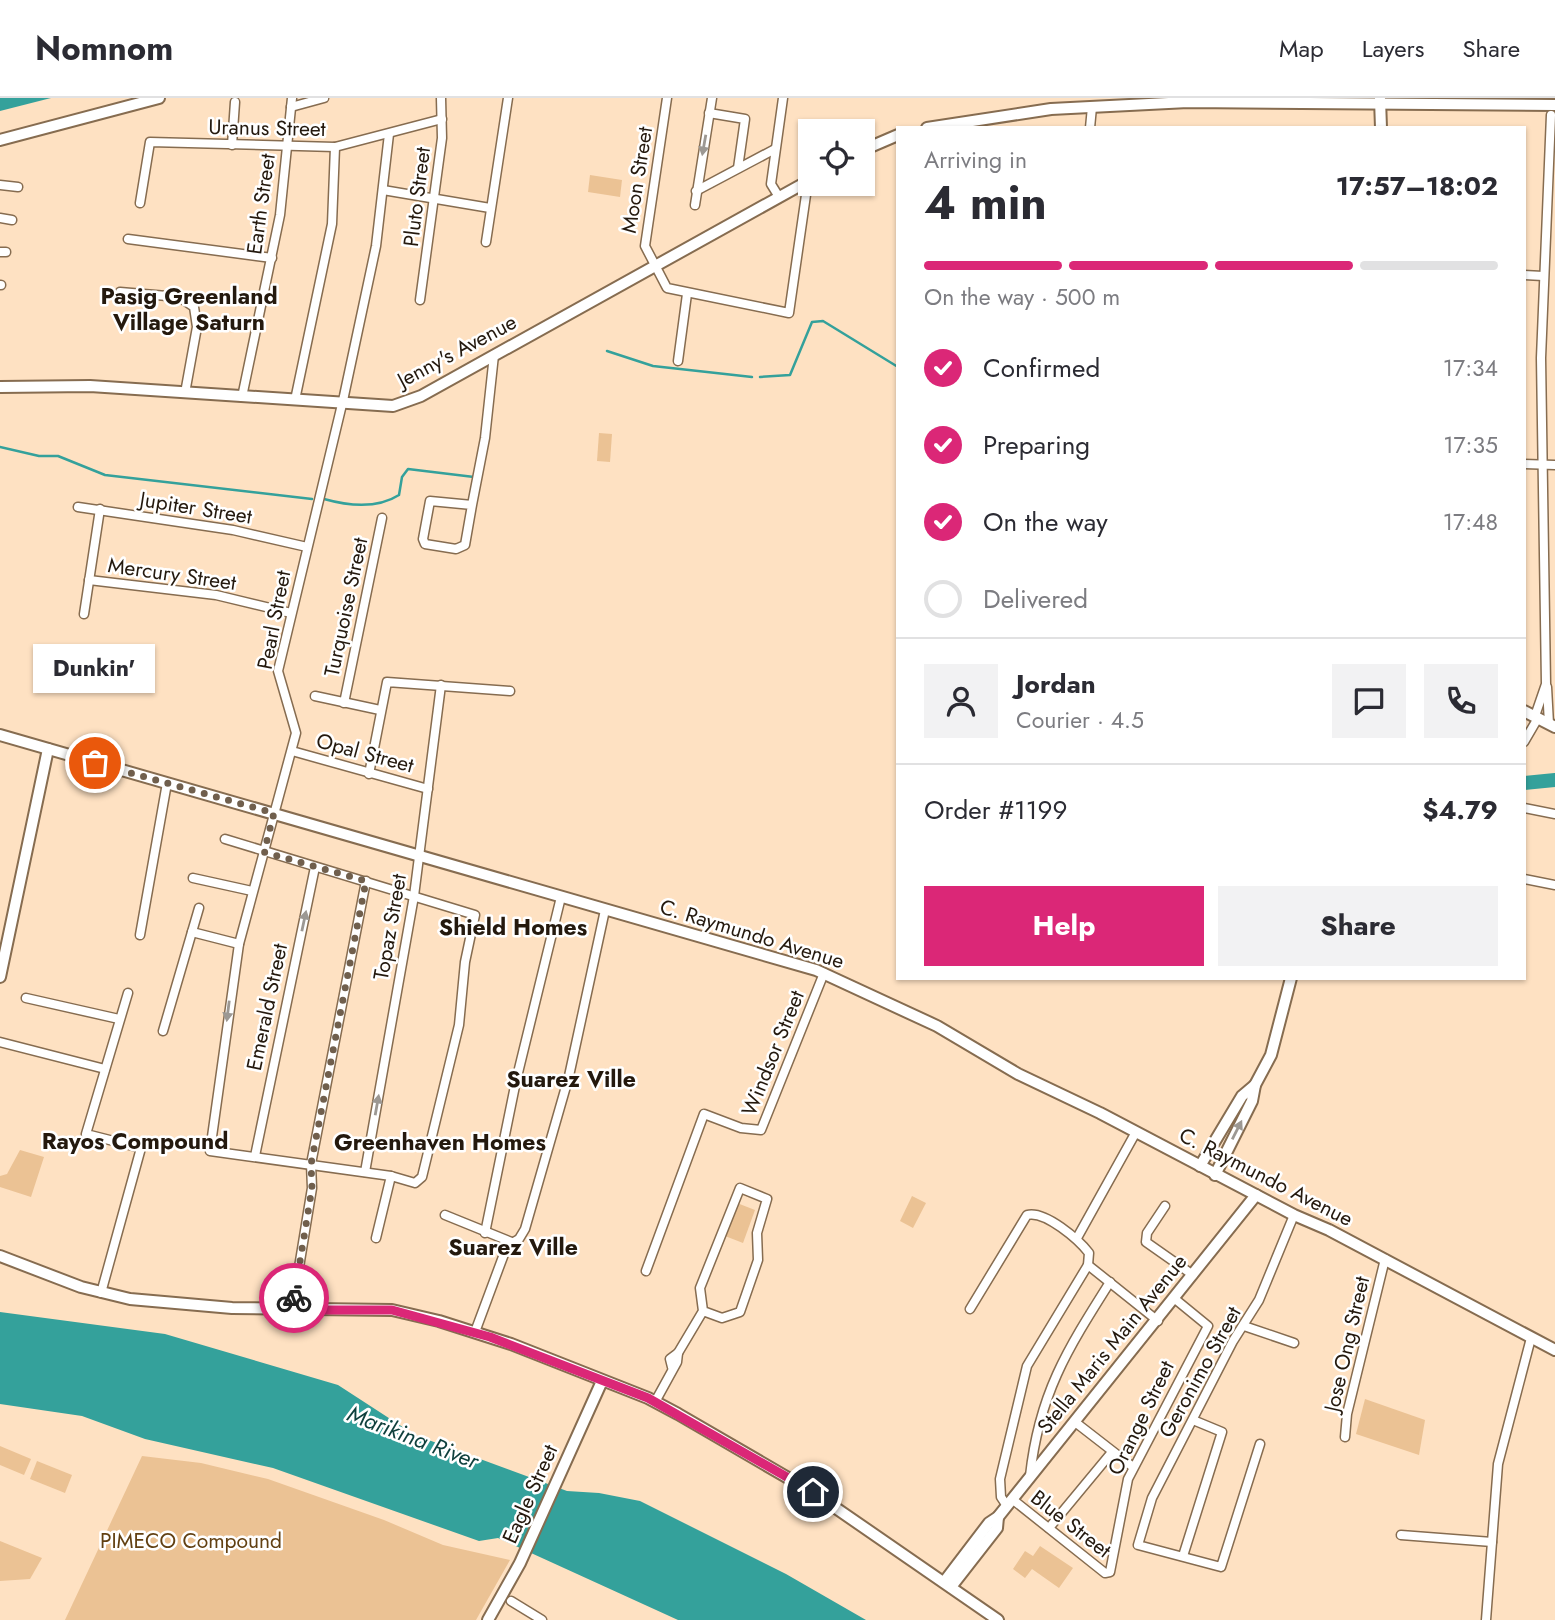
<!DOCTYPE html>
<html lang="en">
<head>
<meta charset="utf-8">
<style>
	:root { --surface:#fff; --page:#f2f2f3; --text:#2b2b33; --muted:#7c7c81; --line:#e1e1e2; --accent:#db2777 }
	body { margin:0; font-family:Jost,sans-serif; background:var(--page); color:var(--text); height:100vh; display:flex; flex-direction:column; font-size:26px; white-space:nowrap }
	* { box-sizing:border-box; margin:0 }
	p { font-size:23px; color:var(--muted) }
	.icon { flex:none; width:38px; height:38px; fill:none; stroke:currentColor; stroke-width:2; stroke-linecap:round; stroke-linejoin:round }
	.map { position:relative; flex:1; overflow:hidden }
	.details { position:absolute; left:896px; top:28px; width:630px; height:854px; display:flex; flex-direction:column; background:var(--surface); border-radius:0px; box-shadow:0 2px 5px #0004 }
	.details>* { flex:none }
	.buttons { position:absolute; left:798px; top:21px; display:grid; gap:14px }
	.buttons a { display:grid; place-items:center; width:77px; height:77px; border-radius:0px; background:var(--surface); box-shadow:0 2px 5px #0004; font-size:35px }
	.pin { position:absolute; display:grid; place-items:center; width:60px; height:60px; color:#fff; margin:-30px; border:4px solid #fff; border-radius:50%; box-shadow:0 2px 7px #0007 }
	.courier { position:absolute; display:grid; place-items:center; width:70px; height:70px; margin:-35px; border:5px solid #db2777; border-radius:50%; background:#fff; color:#222; box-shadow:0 2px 9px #0007 }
	.bubble { position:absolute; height:49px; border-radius:0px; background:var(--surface); box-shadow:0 2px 5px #0004; font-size:23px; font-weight:700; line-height:49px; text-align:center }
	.overview em { font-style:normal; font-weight:700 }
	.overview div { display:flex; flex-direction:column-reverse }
	.overview { display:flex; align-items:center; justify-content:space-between; height:119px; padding:0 28px }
	h1 { font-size:46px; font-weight:700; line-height:52px }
	.bar { display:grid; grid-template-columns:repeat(4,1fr); gap:10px 7px; align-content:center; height:84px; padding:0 28px }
	.bar i { height:9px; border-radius:5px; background:var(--line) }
	.bar .on { background:var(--accent) }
	.bar p { grid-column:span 4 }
	.line { display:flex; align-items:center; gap:18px; padding:0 28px; border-top:2px solid var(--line) }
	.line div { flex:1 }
	.round { display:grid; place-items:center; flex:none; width:74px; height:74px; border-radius:0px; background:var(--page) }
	ol { padding:0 28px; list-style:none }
	li { display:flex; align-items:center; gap:21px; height:77px }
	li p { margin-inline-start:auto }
	li .icon { padding:7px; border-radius:50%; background:var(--accent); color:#fff; stroke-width:4 }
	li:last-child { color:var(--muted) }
	li i { width:38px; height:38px; border:4px solid var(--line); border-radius:50% }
	.button { display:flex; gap:14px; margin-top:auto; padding:14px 28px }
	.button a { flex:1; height:80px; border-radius:0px; background:var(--accent); color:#fff; font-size:28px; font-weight:700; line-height:80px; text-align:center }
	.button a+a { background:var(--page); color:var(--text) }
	header { display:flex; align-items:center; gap:42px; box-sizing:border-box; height:98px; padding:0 35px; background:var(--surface); border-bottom:2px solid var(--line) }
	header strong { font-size:33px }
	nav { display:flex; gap:38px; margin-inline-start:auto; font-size:24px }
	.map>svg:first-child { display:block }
	.green { fill:#ebc294 }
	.water { fill:#34a19b }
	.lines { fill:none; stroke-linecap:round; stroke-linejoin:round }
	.stream { stroke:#34a19b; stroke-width:2.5 }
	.river { stroke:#34a19b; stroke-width:14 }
	.street-casing { stroke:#866c50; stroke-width:11 }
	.secondary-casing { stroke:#866c50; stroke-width:14 }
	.street { stroke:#fff; stroke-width:8 }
	.secondary { stroke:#fff; stroke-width:10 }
	.oneway { fill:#9c9893 }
	.done { stroke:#705f4d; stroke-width:7; stroke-dasharray:0 12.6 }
	.route { stroke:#db2777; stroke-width:9 }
	.labels { text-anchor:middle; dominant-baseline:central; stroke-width:5; stroke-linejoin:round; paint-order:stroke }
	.street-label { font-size:21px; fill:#24190e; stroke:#fff }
	.park-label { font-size:21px; fill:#624012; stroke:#fff }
	.neighbourhood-label { font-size:23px; font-weight:bold; fill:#24190e; stroke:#fff }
	.water-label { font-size:23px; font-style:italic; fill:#0e3f3c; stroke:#fff }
</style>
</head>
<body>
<header>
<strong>Nomnom</strong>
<nav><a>Map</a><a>Layers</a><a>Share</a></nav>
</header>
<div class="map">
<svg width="1555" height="1522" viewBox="0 0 1555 1522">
	<rect width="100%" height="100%" fill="#fee1c2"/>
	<!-- green -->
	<g class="green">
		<polygon points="590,77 622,82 620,99 588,94"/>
		<polygon points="599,335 612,336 610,364 597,363"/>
		<polygon points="20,1052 44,1059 31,1099 0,1089 0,1078 7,1076"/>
		<polygon points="912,1098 926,1105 913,1130 900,1123"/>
		<polygon points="737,1105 755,1112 743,1145 725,1138"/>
		<polygon points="1365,1301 1425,1322 1419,1357 1356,1336"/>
		<polygon points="0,1348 31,1361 24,1377 0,1367"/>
		<polygon points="142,1358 201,1365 268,1381 384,1422 443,1447 510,1462 476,1522 65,1522"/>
		<polygon points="37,1363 72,1377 65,1395 30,1381"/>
		<polygon points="0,1443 42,1460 30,1481 0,1483"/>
		<polygon points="1040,1448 1073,1470 1059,1490 1032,1471 1025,1480 1013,1471 1025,1453 1033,1458"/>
	</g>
	<!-- water -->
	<g class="water">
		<polygon points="0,0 51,0 0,13"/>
		<polygon points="0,1214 165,1236 338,1287 415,1337 567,1393 599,1395 640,1403 786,1476 866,1522 678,1522 498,1440 479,1443 273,1370 145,1341 82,1318 0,1306"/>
	</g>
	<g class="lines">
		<!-- stream -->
		<g class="stream">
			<polyline points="607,253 653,268 752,279"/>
			<polyline points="760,279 790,277 812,224 823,223 898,269"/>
			<polyline points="0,349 39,358 58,358 105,377 312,401"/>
			<path d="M324 401C349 408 377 411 399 397L402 379 408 371 474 379"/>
		</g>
		<!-- river -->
		<polyline class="river" points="1524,685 1555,682"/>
		<defs>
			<g id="street">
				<polyline points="667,0 645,148 667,190 789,215 808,83"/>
				<polyline points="291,9 324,0"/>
				<polyline points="709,15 745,21 738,70"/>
				<polyline points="1090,30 1092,9"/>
				<polyline points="232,47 235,4"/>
				<polyline points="0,87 18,89"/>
				<polyline points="383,92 490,110"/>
				<polyline points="696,93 775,51"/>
				<polyline points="779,99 771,86 783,0"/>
				<polyline points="140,105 150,44 335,49 442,21"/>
				<polyline points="695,107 712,0"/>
				<polyline points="0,120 12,122"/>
				<polyline points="128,141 272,160"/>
				<polyline points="486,144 508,0"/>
				<polyline points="0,154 6,154"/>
				<polyline points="1524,177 1543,178"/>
				<polyline points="0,187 1,187"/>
				<polyline points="120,194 179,199 194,209 197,229 185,295"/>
				<polyline points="420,202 442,40 441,0"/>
				<polyline points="678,263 687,196"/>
				<polyline points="242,299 280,117 292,0"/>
				<polyline points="295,302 332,126 335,49"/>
				<polyline points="1524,366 1555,367"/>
				<polyline points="472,407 465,447 456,451 425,446 423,441 430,403 472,407 485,340 494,257"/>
				<polyline points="78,409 233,432 307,449"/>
				<polyline points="89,482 216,497 291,515"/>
				<polyline points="84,516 100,411"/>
				<polyline points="1547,589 1549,626"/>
				<polyline points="315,598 380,612"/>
				<polyline points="344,605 382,420"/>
				<polyline points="1535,618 1546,586 1541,260 1551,17"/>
				<polyline points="1524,644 1538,620"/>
				<polyline points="292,653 428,691"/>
				<polyline points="369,676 387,584 510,593"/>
				<polyline points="1524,710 1555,716"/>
				<polyline points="225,741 475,817 465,864 459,927 422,1079 415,1085 391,1078"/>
				<polyline points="193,780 252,793"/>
				<polyline points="1524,781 1555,787"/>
				<polyline points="192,834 239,846"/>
				<polyline points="140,837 167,685"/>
				<polyline points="26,900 119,921"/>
				<polyline points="163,933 199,810"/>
				<polyline points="0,944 105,971"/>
				<polyline points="255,1058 315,769"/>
				<polyline points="365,1074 414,798 441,587"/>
				<polyline points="1165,1108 1147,1135 1146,1144 1193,1177"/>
				<polyline points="445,1117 514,1145"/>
				<polyline points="485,1135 516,983 561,799"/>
				<polyline points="376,1140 391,1078 210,1053 239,846 296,635 278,573 344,298 376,148 389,36"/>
				<polyline points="1077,1140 1136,1034"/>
				<polyline points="1088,1167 1158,1223"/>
				<polyline points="646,1173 704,1016 741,1030 761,1032 824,875"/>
				<polyline points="101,1195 141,1050 86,1036 128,895"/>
				<path d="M970 1211 1027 1117C1045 1112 1079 1142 1089 1155L1088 1167 1027 1268 1000 1381 1001 1399 1007 1408"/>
				<polyline points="292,1212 312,1090 311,1066 366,783"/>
				<polyline points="1244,1228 1294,1245"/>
				<polyline points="475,1234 507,1148 519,1141 525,1131 569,978 605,812"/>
				<polyline points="672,1269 670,1261 678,1255 703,1213 700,1190 740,1090 767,1101 757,1135 758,1162 740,1214 722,1220 703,1213"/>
				<polyline points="655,1304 677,1264 678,1255"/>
				<polyline points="1075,1324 1133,1369"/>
				<polyline points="1345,1339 1347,1316 1385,1161"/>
				<polyline points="1260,1346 1221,1469 1138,1447 1152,1400 1233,1243 1259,1202 1294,1117"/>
				<path d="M1030 1378C1039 1296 1067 1252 1110 1184"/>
				<polyline points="1012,1401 1105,1475 1110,1474 1128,1381 1208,1228 1175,1201"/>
				<polyline points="1049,1430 1112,1354"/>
				<polyline points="1401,1437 1492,1444"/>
				<polyline points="1183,1458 1222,1334 1193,1322"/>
				<polyline points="511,1503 542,1522"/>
				<polyline points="1486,1522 1498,1366 1531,1240"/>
			</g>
			<g id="secondary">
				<polyline points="1380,1 1381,30"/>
				<polyline points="927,30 1051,11 1188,4 1555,7"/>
				<polyline points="0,42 159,0"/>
				<polyline points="863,52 898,37"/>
				<polyline points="0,289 90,288 393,308 421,298 810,82"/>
				<polyline points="1524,613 1555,629"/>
				<polyline points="0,637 816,872 937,928 1018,976 1100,1015 1294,1117 1329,1132 1555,1252"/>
				<polyline points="0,879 48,651"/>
				<polyline points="1200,1068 1242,998 1255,987"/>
				<polyline points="1215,1077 1252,1003 1255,987 1271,957 1291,880"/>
				<polyline points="0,1158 81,1189 130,1201 232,1210 392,1212 439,1223 511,1246 648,1300 678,1316 814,1395 998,1522"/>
				<polyline points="944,1484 989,1425 998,1419 1256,1097"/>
				<polyline points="951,1489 997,1430 998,1419"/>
				<polyline points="488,1522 520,1465 602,1283"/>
			</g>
		</defs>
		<!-- street casing -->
		<use href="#street" class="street-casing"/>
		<!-- secondary casing -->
		<use href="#secondary" class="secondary-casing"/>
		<!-- street -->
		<use href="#street" class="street"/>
		<!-- secondary -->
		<use href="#secondary" class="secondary"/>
	</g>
	<!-- one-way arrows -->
	<defs><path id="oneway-solid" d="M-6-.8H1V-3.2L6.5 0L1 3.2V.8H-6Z" transform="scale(1.75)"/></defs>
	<g class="oneway">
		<use href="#oneway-solid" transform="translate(704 47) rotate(100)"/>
		<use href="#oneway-solid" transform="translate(304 823) rotate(-78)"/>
		<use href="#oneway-solid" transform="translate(228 913) rotate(97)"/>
		<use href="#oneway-solid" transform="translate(377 1007) rotate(-80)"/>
		<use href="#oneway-solid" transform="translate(1237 1032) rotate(-63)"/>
	</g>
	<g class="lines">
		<!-- done -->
		<polyline class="done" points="95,665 274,715 264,754 366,783 311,1066 312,1090 294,1200"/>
		<!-- route -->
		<polyline class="route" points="294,1200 292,1212 392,1212 490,1239 648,1300 813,1394"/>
	</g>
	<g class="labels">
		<!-- street labels -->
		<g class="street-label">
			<text transform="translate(267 30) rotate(1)">Uranus Street</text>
			<text transform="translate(637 82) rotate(-81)">Moon Street</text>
			<text transform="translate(417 99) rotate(-83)">Pluto Street</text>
			<text transform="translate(261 106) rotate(-82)">Earth Street</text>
			<text transform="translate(457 253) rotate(-28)">Jenny's Avenue</text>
			<text transform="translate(196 410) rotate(9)">Jupiter Street</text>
			<text transform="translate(172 476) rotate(8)">Mercury Street</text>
			<text transform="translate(346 509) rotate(-78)">Turquoise Street</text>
			<text transform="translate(274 522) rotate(-79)">Pearl Street</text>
			<text transform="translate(365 655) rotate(15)">Opal Street</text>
			<text transform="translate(390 829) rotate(-80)">Topaz Street</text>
			<text transform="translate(752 836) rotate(17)">C. Raymundo Avenue</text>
			<text transform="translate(267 909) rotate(-78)">Emerald Street</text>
			<text transform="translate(773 955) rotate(-68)">Windsor Street</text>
			<text transform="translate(1266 1079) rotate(27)">C. Raymundo Avenue</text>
			<text transform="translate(1112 1246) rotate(-51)">Stella Maris Main Avenue</text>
			<text transform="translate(1347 1246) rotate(-77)">Jose Ong Street</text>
			<text transform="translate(1200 1274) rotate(-61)">Geronimo Street</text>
			<text transform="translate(1141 1320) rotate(-64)">Orange Street</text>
			<text transform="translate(530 1396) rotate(-66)">Eagle Street</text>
			<text transform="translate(1071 1426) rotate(38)">Blue Street</text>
		</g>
		<!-- park labels -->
		<g class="park-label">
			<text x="191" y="1443">PIMECO Compound</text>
		</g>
		<!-- neighbourhood labels -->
		<g class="neighbourhood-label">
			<text x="189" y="198">Pasig Greenland<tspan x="189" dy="26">Village Saturn</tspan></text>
			<text x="513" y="829">Shield Homes</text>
			<text x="571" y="981">Suarez Ville</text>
			<text x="135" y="1043">Rayos Compound</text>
			<text x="440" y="1044">Greenhaven Homes</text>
			<text x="513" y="1149">Suarez Ville</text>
		</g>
		<!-- water labels -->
		<g class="water-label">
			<text transform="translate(413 1339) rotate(21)">Marikina River</text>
		</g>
	</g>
</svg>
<div class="buttons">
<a><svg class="icon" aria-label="locate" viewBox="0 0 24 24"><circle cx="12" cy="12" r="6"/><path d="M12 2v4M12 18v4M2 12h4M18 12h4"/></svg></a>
</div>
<div class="pin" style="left:95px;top:665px;background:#ea580c"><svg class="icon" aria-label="bag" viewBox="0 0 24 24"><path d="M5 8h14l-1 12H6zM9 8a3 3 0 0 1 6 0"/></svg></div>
<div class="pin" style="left:813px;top:1394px;background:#1f2937"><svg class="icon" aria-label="home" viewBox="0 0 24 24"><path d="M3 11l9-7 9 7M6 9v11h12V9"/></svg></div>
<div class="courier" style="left:294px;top:1200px"><svg class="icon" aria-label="bike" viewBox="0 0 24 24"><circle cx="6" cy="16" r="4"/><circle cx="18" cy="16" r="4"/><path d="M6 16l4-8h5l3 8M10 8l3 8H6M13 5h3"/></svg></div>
<div class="bubble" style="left:33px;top:546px;width:122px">Dunkin'</div>
<section class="details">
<div class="overview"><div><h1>4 min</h1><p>Arriving in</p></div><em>17:57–18:02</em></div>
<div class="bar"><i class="on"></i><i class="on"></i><i class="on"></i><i></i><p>On the way · 500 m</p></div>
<ol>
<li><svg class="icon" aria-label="check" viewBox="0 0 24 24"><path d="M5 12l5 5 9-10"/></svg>Confirmed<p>17:34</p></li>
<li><svg class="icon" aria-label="check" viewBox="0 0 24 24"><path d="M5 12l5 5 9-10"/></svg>Preparing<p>17:35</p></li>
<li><svg class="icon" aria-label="check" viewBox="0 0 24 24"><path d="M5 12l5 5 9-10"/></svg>On the way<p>17:48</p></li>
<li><i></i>Delivered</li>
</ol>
<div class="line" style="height:126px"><a class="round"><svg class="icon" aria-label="person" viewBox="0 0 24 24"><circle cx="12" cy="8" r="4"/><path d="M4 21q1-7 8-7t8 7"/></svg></a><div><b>Jordan</b><p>Courier · 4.5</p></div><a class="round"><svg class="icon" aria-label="chat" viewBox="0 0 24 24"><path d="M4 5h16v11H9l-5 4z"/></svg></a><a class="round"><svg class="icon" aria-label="phone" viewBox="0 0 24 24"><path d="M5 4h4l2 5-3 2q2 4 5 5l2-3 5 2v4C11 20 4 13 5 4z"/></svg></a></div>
<div class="line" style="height:91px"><div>Order #1199</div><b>$4.79</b></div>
<div class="button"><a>Help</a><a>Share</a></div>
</section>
</div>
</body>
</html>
